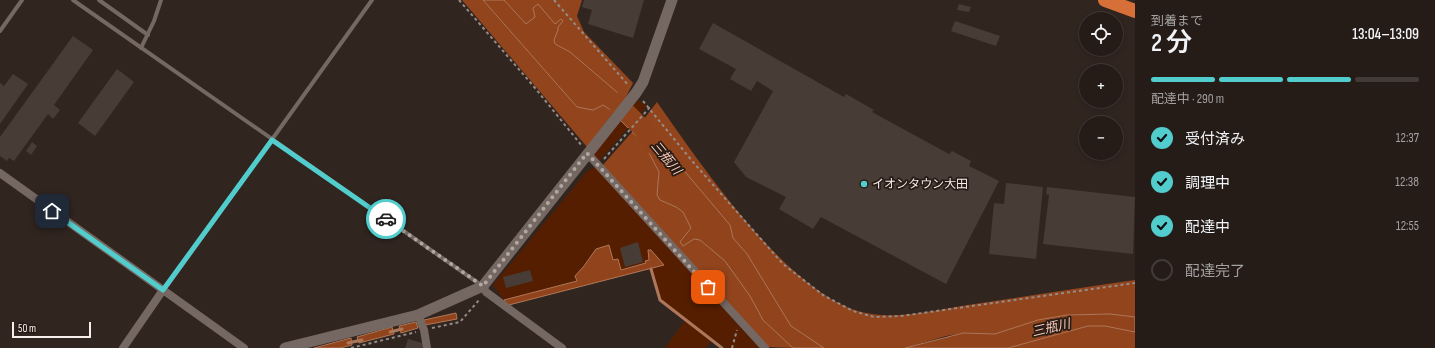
<!DOCTYPE html>
<html lang="ja">
<head>
<meta charset="utf-8">
<style>
	:root { --surface:#251c18; --page:#312925; --text:#f1f3f6; --muted:#a3a1a2; --line:#423a37; --accent:#52cdcd }
	body { margin:0; font-family:"Sofia Sans Condensed","Noto Sans JP",sans-serif; background:var(--page); color:var(--text); height:100vh; display:flex; flex-direction:column; font-size:15px; white-space:nowrap }
	* { box-sizing:border-box; margin:0 }
	p { font-size:13px; color:var(--muted) }
	.icon { flex:none; width:22px; height:22px; fill:none; stroke:currentColor; stroke-width:2; stroke-linecap:round; stroke-linejoin:round }
	.map { position:relative; flex:1; overflow:hidden }
	.drawer { display:flex; flex-direction:column; background:var(--surface); width:300px }
	.drawer>* { flex:none }
	.buttons { position:absolute; left:1079px; top:12px; display:grid; gap:8px }
	.buttons a { display:grid; place-items:center; width:44px; height:44px; border-radius:50%; background:var(--surface); box-shadow:0 2px 6px #0003,0 0 0 1px var(--line); font-size:20px }
	.scale { position:absolute; left:12px; bottom:10px; width:79px; box-sizing:border-box; padding-left:4px; border:2px solid #f6eeea; border-top:0; font-size:11px; line-height:14px; white-space:nowrap; color:#f6eeea; -webkit-text-stroke:3px #271b16; paint-order:stroke }
	.pin { position:absolute; display:grid; place-items:center; width:34px; height:34px; color:#fff; margin:-17px; border-radius:8px; box-shadow:0 2px 6px #0006 }
	.courier { position:absolute; display:grid; place-items:center; width:40px; height:40px; margin:-20px; border:3px solid #52cdcd; border-radius:50%; background:#fff; color:#222; box-shadow:0 1px 5px #0007 }
	.overview em { font-style:normal; font-weight:600 }
	.overview div { display:flex; flex-direction:column-reverse }
	.overview { display:flex; align-items:center; justify-content:space-between; height:68px; padding:0 16px }
	h1 { font-size:26px; font-weight:600; line-height:30px }
	.bar { display:grid; grid-template-columns:repeat(4,1fr); gap:6px 4px; align-content:center; height:48px; padding:0 16px }
	.bar i { height:5px; border-radius:3px; background:var(--line) }
	.bar .selected { background:var(--accent) }
	.bar p { grid-column:span 4 }
	ol { padding:0 16px; list-style:none }
	li { display:flex; align-items:center; gap:12px; height:44px }
	li p { margin-inline-start:auto }
	li .icon { padding:4px; border-radius:50%; background:var(--accent); color:#111; stroke-width:4 }
	li:last-child { color:var(--muted) }
	li i { width:22px; height:22px; border:2px solid var(--line); border-radius:50% }
	main { display:flex; flex:1; min-height:0 }
	.map>svg:first-child { display:block }
	.green { fill:#561e00 }
	.forest { fill:#92451d }
	.water { fill:#91441b; stroke:#af7759 }
	.lines { fill:none; stroke-linecap:round; stroke-linejoin:round }
	.stream { stroke:#af7759; stroke-width:3 }
	.river { stroke:#91441b; stroke-width:19 }
	.building { fill:#483c36 }
	.path { stroke:#968c87; stroke-width:2; stroke-dasharray:3 3; stroke-linecap:butt }
	.service { stroke:#756761; stroke-width:4 }
	.minor { stroke:#756761; stroke-width:8 }
	.tertiary { stroke:#756761; stroke-width:11 }
	.trunk { stroke:#d66f38; stroke-width:14 }
	.done { stroke:#b1a8a3; stroke-width:4; stroke-dasharray:0 7.2 }
	.route { stroke:#52cdcd; stroke-width:5 }
	.poi-dot { fill:#52cdcd; stroke:#271b16; stroke-width:1.5 }
	.labels { text-anchor:middle; dominant-baseline:central; stroke-width:3.5; stroke-linejoin:round; paint-order:stroke }
	.poi-label { font-size:12px; fill:#f6eeea; stroke:#271b16; text-anchor:start }
	.water-label { font-size:13px; font-style:italic; fill:#fbcdb9; stroke:#271b16 }
</style>
</head>
<body>
<main>
<div class="map">
<svg width="1135" height="348" viewBox="0 0 1135 348">
	<rect width="100%" height="100%" fill="#312520"/>
	<!-- green -->
	<g class="green">
		<polygon points="638,100 647,106 639,115 632,107"/>
		<polygon points="621,121 628,128 598,162 593,156"/>
		<polygon points="596,167 741,328 760,348 726,348 713,339 706,348 665,348 686,319 661,300 652,268 664,265 649,260 646,263 621,270 613,260 596,248 584,266 576,276 577,281 504,300 493,285 588,170"/>
	</g>
	<!-- forest -->
	<g class="forest">
		<polygon points="462,0 483,0 577,107 593,110 603,105 614,112 587,147"/>
		<polygon points="504,0 582,0 577,16 584,32 633,83 625,99 570,52 555,44 554,40 561,19 555,25 535,17 526,24"/>
		<path d="M657 102C700 163 790 298 866 313 898 320 935 310 968 305 1023 297 1079 288 1135 280V317L1110 314 1067 315 1038 320 995 334 963 333 946 336 905 348H824L791 326 747 254 733 238 730 225 664 147 644 119Z"/>
		<polygon points="632,132 645,145 659,172 657,195 660,200 676,207 683,212 691,228 680,242 683,246 694,239 700,240 725,261 750,296 763,320 793,348 768,347 602,166"/>
		<polygon points="1088,326 1105,326 1135,332 1135,348 1008,348"/>
	</g>
	<!-- water -->
	<g class="water">
		<polygon points="483,0 504,0 526,24 535,17 533,8 538,4 555,24 561,19 563,21 558,27 558,30 554,40 555,44 570,52 625,99 614,112 603,105 593,110 577,107"/>
		<polygon points="632,107 639,115 628,128 621,121"/>
		<polygon points="644,119 664,147 730,225 733,238 747,254 791,326 824,348 793,348 763,320 750,296 725,261 700,240 694,239 683,246 680,242 691,228 683,212 676,207 660,200 657,195 659,172 645,145 632,132"/>
		<polygon points="609,245 613,260 618,259 621,270 646,263 645,261 649,260 648,250 651,250 664,265 505,306 504,300 577,281 575,276 584,266 596,249"/>
		<polygon points="456,313 457,319 425,325 424,320"/>
		<polygon points="1110,314 1135,317 1135,332 1105,326 1088,326 1008,348 905,348 963,333 995,334 1038,320 1067,315"/>
		<polygon points="416,322 418,328 401,333 399,326"/>
		<polygon points="392,327 394,334 359,343 357,337"/>
		<polygon points="351,338 352,345 340,348 314,348"/>
	</g>
	<g class="lines">
		<!-- stream -->
		<g class="stream">
			<polyline points="651,269 660,300 722,348"/>
			<polyline points="390,332 402,329"/>
			<polyline points="348,343 362,340"/>
		</g>
		<!-- river -->
		<polyline class="river" points="616,102 641,127 654,145"/>
	</g>
	<!-- building -->
	<g class="building">
		<polygon points="584,0 644,0 633,38 588,24 592,10 582,7"/>
		<polygon points="959,4 971,7 969,12 957,10"/>
		<polygon points="955,21 1000,36 996,46 951,31"/>
		<polygon points="713,23 844,97 846,94 874,110 872,112 949,154 952,151 971,161 969,166 999,181 946,284 821,217 813,229 779,209 786,197 746,177 734,162 773,91 757,81 751,91 730,79 736,69 699,49"/>
		<polygon points="73,36 93,50 54,105 60,110 53,119 48,114 14,161 9,158 7,161 0,156 0,137"/>
		<polygon points="117,69 134,82 95,136 78,123"/>
		<polygon points="13,74 28,84 0,124 0,83 4,86"/>
		<polygon points="32,142 37,146 31,155 26,151"/>
		<polygon points="1006,183 1043,187 1036,259 989,254 994,203 1004,204"/>
		<polygon points="1047,187 1135,197 1133,254 1043,244 1049,195 1046,194"/>
		<polygon points="638,242 643,262 625,267 620,248"/>
		<polygon points="530,270 533,281 506,288 503,277"/>
		<polygon points="408,339 422,343 423,348 405,348"/>
	</g>
	<g class="lines">
		<!-- path -->
		<g class="path">
			<polyline points="459,0 535,88 582,146"/>
			<polyline points="554,0 629,86"/>
			<polyline points="643,101 693,162 783,264 823,295 853,311 874,317 901,316 1135,283"/>
			<polyline points="604,159 650,107"/>
			<polyline points="432,328 460,322 479,300"/>
			<polyline points="351,348 416,332"/>
			<polyline points="732,348 737,330"/>
		</g>
		<!-- service -->
		<g class="service">
			<polyline points="73,0 481,285"/>
			<polyline points="99,0 148,35"/>
			<polyline points="0,31 22,0"/>
			<polyline points="141,48 154,21 161,0"/>
			<polyline points="164,290 372,0"/>
		</g>
		<!-- minor -->
		<g class="minor">
			<polyline points="587,153 765,348"/>
			<polyline points="0,173 244,348"/>
			<polyline points="483,286 486,292 562,348"/>
			<polyline points="418,315 424,330 427,348"/>
			<polyline points="123,348 163,290"/>
		</g>
		<!-- tertiary -->
		<polyline class="tertiary" points="285,348 418,315 483,286 636,93 643,82 672,0"/>
		<!-- trunk -->
		<polyline class="trunk" points="1105,0 1135,11"/>
	</g>
	<g class="lines">
		<!-- done -->
		<polyline class="done" points="386,219 483,286 587,153 708,287"/>
		<!-- route -->
		<polyline class="route" points="52,211 163,290 272,140 386,219"/>
	</g>
	<!-- markers -->
	<circle class="poi-dot" cx="864" cy="184" r="4"/>
	<g class="labels">
		<!-- poi labels -->
		<g class="poi-label">
			<text x="872" y="184">イオンタウン大田</text>
		</g>
		<!-- water labels -->
		<g class="water-label">
			<text transform="translate(666 158) rotate(50)">三瓶川</text>
			<text transform="translate(1051 328) rotate(-13)">三瓶川</text>
		</g>
	</g>
</svg>
<div class="buttons">
<a><svg class="icon" aria-label="locate" viewBox="0 0 24 24"><circle cx="12" cy="12" r="6"/><path d="M12 2v4M12 18v4M2 12h4M18 12h4"/></svg></a>
<a>+</a>
<a>−</a>
</div>
<div class="scale">50 m</div>
<div class="pin" style="left:708px;top:287px;background:#ea580c"><svg class="icon" aria-label="bag" viewBox="0 0 24 24"><path d="M5 8h14l-1 12H6zM9 8a3 3 0 0 1 6 0"/></svg></div>
<div class="pin" style="left:52px;top:211px;background:#1f2937"><svg class="icon" aria-label="home" viewBox="0 0 24 24"><path d="M3 11l9-7 9 7M6 9v11h12V9"/></svg></div>
<div class="courier" style="left:386px;top:219px"><svg class="icon" aria-label="car" viewBox="0 0 24 24"><path d="M5 17H2v-5l4-1 3-4h7l3 4 3 1v5h-3M9 17h6M6 11h13"/><circle cx="7" cy="17" r="2"/><circle cx="17" cy="17" r="2"/></svg></div>
</div>
<section class="drawer">
<div class="overview"><div><h1>2 分</h1><p>到着まで</p></div><em>13:04–13:09</em></div>
<div class="bar"><i class="selected"></i><i class="selected"></i><i class="selected"></i><i></i><p>配達中 · 290 m</p></div>
<ol>
<li><svg class="icon" aria-label="check" viewBox="0 0 24 24"><path d="M5 12l5 5 9-10"/></svg>受付済み<p>12:37</p></li>
<li><svg class="icon" aria-label="check" viewBox="0 0 24 24"><path d="M5 12l5 5 9-10"/></svg>調理中<p>12:38</p></li>
<li><svg class="icon" aria-label="check" viewBox="0 0 24 24"><path d="M5 12l5 5 9-10"/></svg>配達中<p>12:55</p></li>
<li><i></i>配達完了</li>
</ol>
</section>
</main>
</body>
</html>
